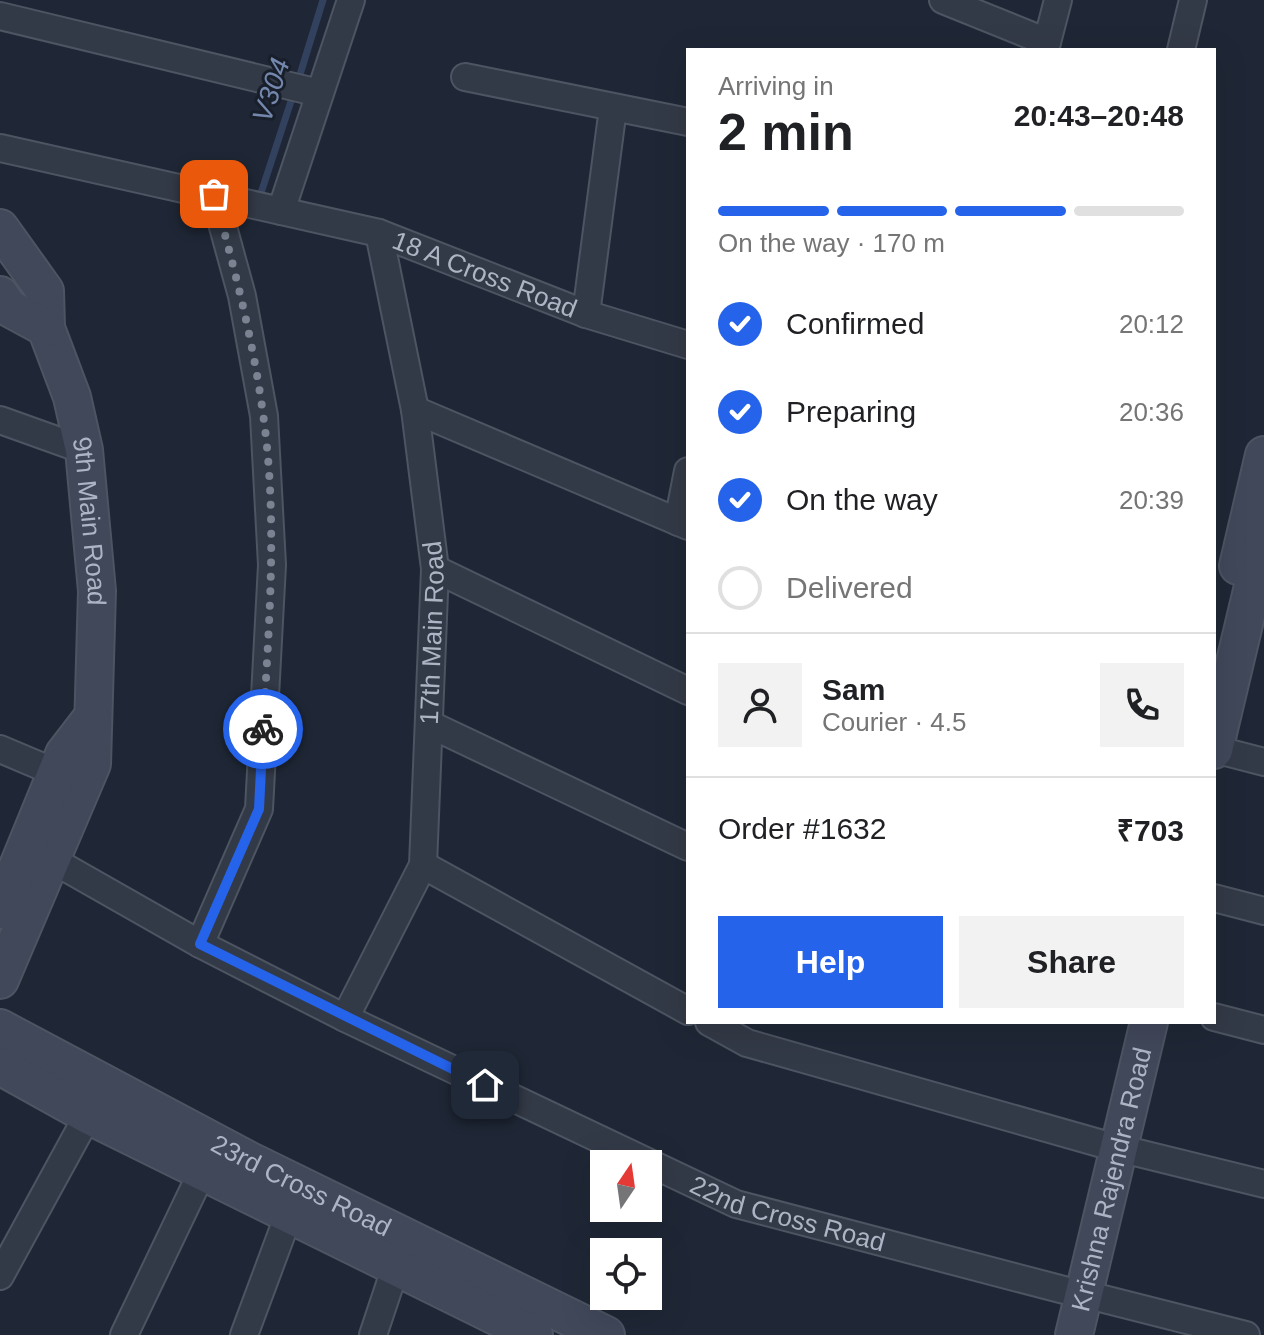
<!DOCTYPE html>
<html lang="en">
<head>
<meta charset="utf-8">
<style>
	:root { --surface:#fff; --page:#f2f2f2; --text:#202124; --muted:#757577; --line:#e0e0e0; --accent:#2563eb }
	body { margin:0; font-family:Arial,sans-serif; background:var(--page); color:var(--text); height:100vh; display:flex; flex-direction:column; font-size:30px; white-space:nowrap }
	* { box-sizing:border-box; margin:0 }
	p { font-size:26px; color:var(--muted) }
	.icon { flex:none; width:44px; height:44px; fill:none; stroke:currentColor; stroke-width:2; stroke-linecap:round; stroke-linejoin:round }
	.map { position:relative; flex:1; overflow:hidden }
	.details { position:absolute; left:686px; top:48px; width:530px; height:976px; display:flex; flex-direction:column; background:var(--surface); border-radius:0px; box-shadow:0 8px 32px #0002 }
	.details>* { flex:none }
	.needle { width:52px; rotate:13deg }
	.controls { position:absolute; left:590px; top:1150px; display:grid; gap:16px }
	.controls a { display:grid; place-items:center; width:72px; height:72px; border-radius:0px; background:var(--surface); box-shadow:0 8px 32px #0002; font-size:40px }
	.pin { position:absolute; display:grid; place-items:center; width:68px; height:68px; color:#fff; margin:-34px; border-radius:16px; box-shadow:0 4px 12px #0006 }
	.courier { position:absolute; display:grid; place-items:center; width:80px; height:80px; margin:-40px; border:6px solid #2563eb; border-radius:50%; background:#fff; color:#222; box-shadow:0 2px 10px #0007 }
	.headline em { font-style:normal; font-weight:600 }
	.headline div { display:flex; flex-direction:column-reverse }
	.headline { display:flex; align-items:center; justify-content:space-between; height:136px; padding:0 32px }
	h1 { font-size:52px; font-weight:600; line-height:60px }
	.bar { display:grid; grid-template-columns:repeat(4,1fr); gap:12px 8px; align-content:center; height:96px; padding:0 32px }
	.bar i { height:10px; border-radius:6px; background:var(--line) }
	.bar .selected { background:var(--accent) }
	.bar p { grid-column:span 4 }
	.line { display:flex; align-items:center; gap:20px; padding:0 32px; border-top:2px solid var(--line) }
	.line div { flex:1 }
	.round { display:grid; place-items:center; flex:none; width:84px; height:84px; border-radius:0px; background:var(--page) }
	ol { padding:0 32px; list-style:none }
	li { display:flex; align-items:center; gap:24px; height:88px }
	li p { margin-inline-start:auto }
	li .icon { padding:8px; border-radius:50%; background:var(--accent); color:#fff; stroke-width:4 }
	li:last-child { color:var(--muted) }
	li i { width:44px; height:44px; border:4px solid var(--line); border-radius:50% }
	.cta { display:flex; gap:16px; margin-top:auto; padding:16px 32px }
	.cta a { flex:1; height:92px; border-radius:0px; background:var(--accent); color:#fff; font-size:32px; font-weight:600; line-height:92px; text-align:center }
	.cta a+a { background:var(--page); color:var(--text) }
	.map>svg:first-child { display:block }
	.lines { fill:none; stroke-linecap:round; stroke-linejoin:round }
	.stream { stroke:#32415e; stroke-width:7 }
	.street-casing { stroke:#4d5462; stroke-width:30 }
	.secondary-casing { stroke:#4d5462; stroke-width:40 }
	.street { stroke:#333a47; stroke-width:26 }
	.secondary { stroke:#41485a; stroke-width:36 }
	.done { stroke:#7b8392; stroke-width:8; stroke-dasharray:0 14.4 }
	.route { stroke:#2563eb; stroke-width:10 }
	.labels { text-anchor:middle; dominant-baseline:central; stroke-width:6; stroke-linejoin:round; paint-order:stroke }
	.street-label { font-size:26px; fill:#adb4c4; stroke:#181f2b }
	.water-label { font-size:28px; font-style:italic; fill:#7488ad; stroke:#181f2b }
</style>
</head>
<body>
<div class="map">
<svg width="1264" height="1335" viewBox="0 0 1264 1335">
	<rect width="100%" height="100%" fill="#1f2736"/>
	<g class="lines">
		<!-- stream -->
		<g class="stream">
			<polyline points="298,81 323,0"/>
			<polyline points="261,193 294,92"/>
		</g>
		<defs>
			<g id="street">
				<polyline points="943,0 1047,42"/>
				<polyline points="0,16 319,93"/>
				<polyline points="1045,50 1058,0"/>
				<polyline points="1181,50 1193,0"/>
				<polyline points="465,77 688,122"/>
				<path id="s1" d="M0 148 379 233 586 314 688 345"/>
				<polyline points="281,211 351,0"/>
				<polyline points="586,314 613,108"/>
				<polyline points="415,410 688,526"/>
				<polyline points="0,420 84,450"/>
				<polyline points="678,522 688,471"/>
				<polyline points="435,569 688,691"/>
				<polyline points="429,724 688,847"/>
				<polyline points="0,749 71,779"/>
				<polyline points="1214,749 1264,762"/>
				<path id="s2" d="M54 861 200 944 345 1018 736 1204 1064 1290"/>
				<polyline points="423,865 688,1011"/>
				<polyline points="1214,898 1264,911"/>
				<polyline points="200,944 259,809 272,565 264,416 242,296 214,194"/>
				<polyline points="1214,1017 1264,1030"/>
				<path id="s3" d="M345 1018 423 865 435 569 415 410 379 233"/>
				<polyline points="709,1022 747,1043 1099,1143"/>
				<polyline points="1118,1148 1264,1184"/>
				<polyline points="0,1276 88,1115"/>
				<polyline points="1084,1294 1246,1335"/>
				<polyline points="124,1335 202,1172"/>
				<polyline points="244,1335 289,1214"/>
				<polyline points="373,1335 401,1251"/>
			</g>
			<g id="secondary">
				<path id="s4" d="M0 228 45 291 46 328 72 397 84 450 97 591 92 764 0 980"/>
				<polyline points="0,295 9,308 46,328"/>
				<polyline points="1238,566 1264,455"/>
				<polyline points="1214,750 1264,540"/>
				<polyline points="0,910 64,754 91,719"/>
				<path id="s5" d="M0 1028 248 1160 606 1335"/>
				<polyline points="0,1066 88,1115 534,1335"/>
				<path id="s6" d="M1074 1335 1149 1022"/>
			</g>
		</defs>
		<!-- street casing -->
		<use href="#street" class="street-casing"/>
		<!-- secondary casing -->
		<use href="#secondary" class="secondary-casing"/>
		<!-- street -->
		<use href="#street" class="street"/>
		<!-- secondary -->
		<use href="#secondary" class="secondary"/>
	</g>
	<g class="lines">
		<!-- done -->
		<path class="done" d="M214 194C234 267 253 339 263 414 278 517 269 625 263 729"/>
		<!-- route -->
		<polyline class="route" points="263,729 259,809 200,944 485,1085"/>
	</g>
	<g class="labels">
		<!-- street labels -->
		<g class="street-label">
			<text stroke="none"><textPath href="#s1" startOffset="502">18 A Cross Road</textPath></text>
			<text stroke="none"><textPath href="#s4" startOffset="314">9th Main Road</textPath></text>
			<text stroke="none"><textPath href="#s3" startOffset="404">17th Main Road</textPath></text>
			<text stroke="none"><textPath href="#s6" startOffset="160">Krishna Rajendra Road</textPath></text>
			<text stroke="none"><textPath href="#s5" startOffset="340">23rd Cross Road</textPath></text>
			<text stroke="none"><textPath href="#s2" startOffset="816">22nd Cross Road</textPath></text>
		</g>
		<!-- water labels -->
		<g class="water-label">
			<text transform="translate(271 90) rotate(-72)">V304</text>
		</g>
	</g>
</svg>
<div class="controls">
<a><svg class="needle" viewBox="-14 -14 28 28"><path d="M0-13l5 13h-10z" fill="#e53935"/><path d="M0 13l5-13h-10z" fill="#757577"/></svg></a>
<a><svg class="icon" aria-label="locate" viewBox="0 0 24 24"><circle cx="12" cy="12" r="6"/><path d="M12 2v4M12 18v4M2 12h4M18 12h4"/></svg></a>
</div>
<div class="pin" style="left:214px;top:194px;background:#ea580c"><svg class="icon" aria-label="bag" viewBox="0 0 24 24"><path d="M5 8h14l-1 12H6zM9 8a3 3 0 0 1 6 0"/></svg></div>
<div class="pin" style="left:485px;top:1085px;background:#1f2937"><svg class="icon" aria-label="home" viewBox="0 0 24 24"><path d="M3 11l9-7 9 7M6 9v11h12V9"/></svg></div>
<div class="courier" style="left:263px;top:729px"><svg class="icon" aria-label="bike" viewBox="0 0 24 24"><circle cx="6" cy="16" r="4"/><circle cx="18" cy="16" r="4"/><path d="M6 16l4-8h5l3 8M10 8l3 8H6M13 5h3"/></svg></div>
<section class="details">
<div class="headline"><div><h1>2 min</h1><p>Arriving in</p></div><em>20:43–20:48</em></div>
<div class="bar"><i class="selected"></i><i class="selected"></i><i class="selected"></i><i></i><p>On the way · 170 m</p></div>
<ol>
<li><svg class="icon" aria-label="check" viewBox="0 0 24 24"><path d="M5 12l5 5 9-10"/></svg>Confirmed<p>20:12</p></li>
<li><svg class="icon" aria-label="check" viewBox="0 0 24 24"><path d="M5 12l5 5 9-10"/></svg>Preparing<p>20:36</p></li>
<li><svg class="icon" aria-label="check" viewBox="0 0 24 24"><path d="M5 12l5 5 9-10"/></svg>On the way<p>20:39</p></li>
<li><i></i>Delivered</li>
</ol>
<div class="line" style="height:144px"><a class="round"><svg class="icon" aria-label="person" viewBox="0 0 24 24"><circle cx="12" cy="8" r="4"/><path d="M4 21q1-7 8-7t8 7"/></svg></a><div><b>Sam</b><p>Courier · 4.5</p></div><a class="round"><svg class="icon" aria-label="phone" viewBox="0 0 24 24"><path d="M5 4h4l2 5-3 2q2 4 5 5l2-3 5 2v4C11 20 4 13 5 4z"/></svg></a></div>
<div class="line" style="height:104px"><div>Order #1632</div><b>₹703</b></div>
<div class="cta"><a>Help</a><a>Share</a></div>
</section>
</div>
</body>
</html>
